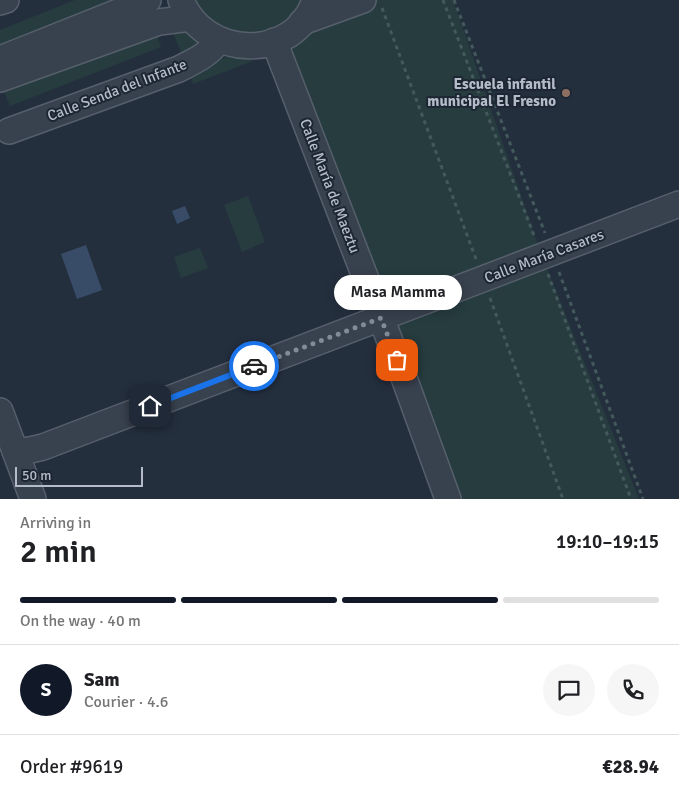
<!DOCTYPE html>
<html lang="en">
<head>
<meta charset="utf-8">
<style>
	:root { --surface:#fff; --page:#f6f6f6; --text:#202124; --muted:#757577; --line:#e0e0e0; --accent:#111827 }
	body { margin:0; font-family:Signika,sans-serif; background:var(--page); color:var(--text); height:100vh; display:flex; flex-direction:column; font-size:19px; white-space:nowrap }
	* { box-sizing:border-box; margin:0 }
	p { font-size:16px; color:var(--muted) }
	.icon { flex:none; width:28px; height:28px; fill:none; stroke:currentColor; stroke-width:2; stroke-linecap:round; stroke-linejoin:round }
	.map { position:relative; height:499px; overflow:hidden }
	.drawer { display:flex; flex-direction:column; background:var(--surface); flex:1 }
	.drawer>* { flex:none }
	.scale { position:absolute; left:15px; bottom:12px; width:128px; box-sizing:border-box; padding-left:5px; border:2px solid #b4bcc9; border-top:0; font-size:14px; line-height:18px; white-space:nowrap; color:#b4bcc9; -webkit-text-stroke:4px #1d2633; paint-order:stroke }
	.pin { position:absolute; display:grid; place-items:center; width:42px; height:42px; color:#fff; margin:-21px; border-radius:10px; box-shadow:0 2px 8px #0006 }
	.courier { position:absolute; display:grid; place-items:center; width:50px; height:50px; margin:-25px; border:4px solid #1a73e8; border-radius:50%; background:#fff; color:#222; box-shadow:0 1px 6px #0007 }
	.bubble { position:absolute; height:35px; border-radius:18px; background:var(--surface); box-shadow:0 2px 12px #0003; font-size:16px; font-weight:600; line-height:35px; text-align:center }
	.headline em { font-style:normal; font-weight:600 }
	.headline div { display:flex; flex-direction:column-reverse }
	.headline { display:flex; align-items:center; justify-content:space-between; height:85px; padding:0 20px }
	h1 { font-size:32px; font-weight:600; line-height:38px }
	.bar { display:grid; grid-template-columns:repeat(4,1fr); gap:8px 5px; align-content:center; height:60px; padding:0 20px }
	.bar i { height:6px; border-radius:4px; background:var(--line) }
	.bar .active { background:var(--accent) }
	.bar p { grid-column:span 4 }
	.line { display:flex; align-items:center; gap:12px; padding:0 20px; border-top:1px solid var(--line) }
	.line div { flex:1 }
	.round { display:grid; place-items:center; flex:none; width:52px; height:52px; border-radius:26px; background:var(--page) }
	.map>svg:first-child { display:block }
	.green { fill:#263c3f }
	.water { fill:#394c67 }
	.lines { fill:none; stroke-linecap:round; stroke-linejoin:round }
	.minor-casing { stroke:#565f6c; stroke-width:28 }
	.path { stroke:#44595c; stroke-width:3; stroke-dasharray:4 4; stroke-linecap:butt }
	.minor { stroke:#38414e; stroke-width:25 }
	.done { stroke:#828b98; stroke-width:5; stroke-dasharray:0 9 }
	.route { stroke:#1a73e8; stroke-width:6 }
	.education-dot { fill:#8d6e63; stroke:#1d2633; stroke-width:2 }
	.labels { text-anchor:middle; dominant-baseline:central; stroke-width:4; stroke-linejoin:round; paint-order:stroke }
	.poi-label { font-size:15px; font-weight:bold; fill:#b4bcc9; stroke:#1d2633; text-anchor:end }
	.street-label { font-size:15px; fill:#b4bcc9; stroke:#1d2633 }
</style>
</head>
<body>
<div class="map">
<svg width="679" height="499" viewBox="0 0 679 499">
	<rect width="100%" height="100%" fill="#242f3e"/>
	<!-- green -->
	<g class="green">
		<polygon points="75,0 127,0 0,50 0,30"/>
		<path d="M195 0H302C298 5 295 12 291 16 267 37 230 39 206 16 202 12 199 5 195 0Z"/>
		<polygon points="363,0 453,0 542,256 639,499 448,499 274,41"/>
		<polygon points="170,26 186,30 198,40 198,47 183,57"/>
		<polygon points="155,30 161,47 10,106 3,89"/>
		<polygon points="234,54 253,61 193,84 190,72"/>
		<polygon points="248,196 265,242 242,252 224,205"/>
		<polygon points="200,248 208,268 181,278 174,257"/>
	</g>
	<!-- water -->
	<g class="water">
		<polygon points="185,206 190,218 177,224 172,211"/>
		<polygon points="86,245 102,290 77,299 61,254"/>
	</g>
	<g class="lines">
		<defs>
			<g id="minor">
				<path d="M181 0C204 59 294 63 315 0"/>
				<polyline points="0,2 6,0"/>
				<polyline points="302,22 363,0"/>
				<polyline points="274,41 403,375 448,499"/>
				<polyline points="0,59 148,0"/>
				<polyline points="0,79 159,22 191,18"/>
				<path d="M9 131 179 69C194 61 209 55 219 40"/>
				<polyline points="0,411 33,499"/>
				<polyline points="15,451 30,450 43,447 679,204"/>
			</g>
		</defs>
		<!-- minor casing -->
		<use href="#minor" class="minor-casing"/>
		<!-- path -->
		<g class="path">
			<polyline points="443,0 535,238"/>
			<polyline points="454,0 545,233"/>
			<polyline points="382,8 476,259"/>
			<polyline points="559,272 643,499"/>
			<polyline points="548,274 631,499"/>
			<polyline points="490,298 563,499"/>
		</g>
		<!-- minor -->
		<use href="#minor" class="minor"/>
	</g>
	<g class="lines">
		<!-- done -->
		<polyline class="done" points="254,366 381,318 397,360"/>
		<!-- route -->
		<polyline class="route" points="150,406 254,366"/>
	</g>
	<!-- markers -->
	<circle class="education-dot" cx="566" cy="93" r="5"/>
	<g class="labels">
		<!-- poi labels -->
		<g class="poi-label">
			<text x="556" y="84">Escuela infantil<tspan x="556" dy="17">municipal El Fresno</tspan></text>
		</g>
		<!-- street labels -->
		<g class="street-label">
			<text transform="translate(117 90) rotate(-21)">Calle Senda del Infante</text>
			<text transform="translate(330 186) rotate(69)">Calle María de Maeztu</text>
			<text transform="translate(544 256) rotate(-21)">Calle María Casares</text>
		</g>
	</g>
</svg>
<div class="scale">50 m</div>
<div class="pin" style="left:397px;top:360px;background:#ea580c"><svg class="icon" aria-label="bag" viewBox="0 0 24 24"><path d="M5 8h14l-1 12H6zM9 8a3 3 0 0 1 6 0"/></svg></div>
<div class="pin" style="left:150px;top:406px;background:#1f2937"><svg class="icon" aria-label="home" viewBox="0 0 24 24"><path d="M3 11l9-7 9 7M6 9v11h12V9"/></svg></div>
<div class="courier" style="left:254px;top:366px"><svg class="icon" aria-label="car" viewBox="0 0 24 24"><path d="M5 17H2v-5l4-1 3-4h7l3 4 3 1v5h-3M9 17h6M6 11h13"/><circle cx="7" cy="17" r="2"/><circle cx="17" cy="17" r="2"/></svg></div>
<div class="bubble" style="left:334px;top:275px;width:128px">Masa Mamma</div>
</div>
<section class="drawer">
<div class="headline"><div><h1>2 min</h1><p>Arriving in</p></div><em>19:10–19:15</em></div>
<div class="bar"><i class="active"></i><i class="active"></i><i class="active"></i><i></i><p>On the way · 40 m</p></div>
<div class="line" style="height:90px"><b class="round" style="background:var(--accent);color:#fff">S</b><div><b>Sam</b><p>Courier · 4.6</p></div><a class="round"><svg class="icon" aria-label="chat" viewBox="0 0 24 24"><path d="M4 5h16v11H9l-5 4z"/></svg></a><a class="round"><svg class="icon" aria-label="phone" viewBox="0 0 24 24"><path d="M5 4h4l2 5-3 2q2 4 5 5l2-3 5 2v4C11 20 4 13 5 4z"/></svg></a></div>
<div class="line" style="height:65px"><div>Order #9619</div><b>€28.94</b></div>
</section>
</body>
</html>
